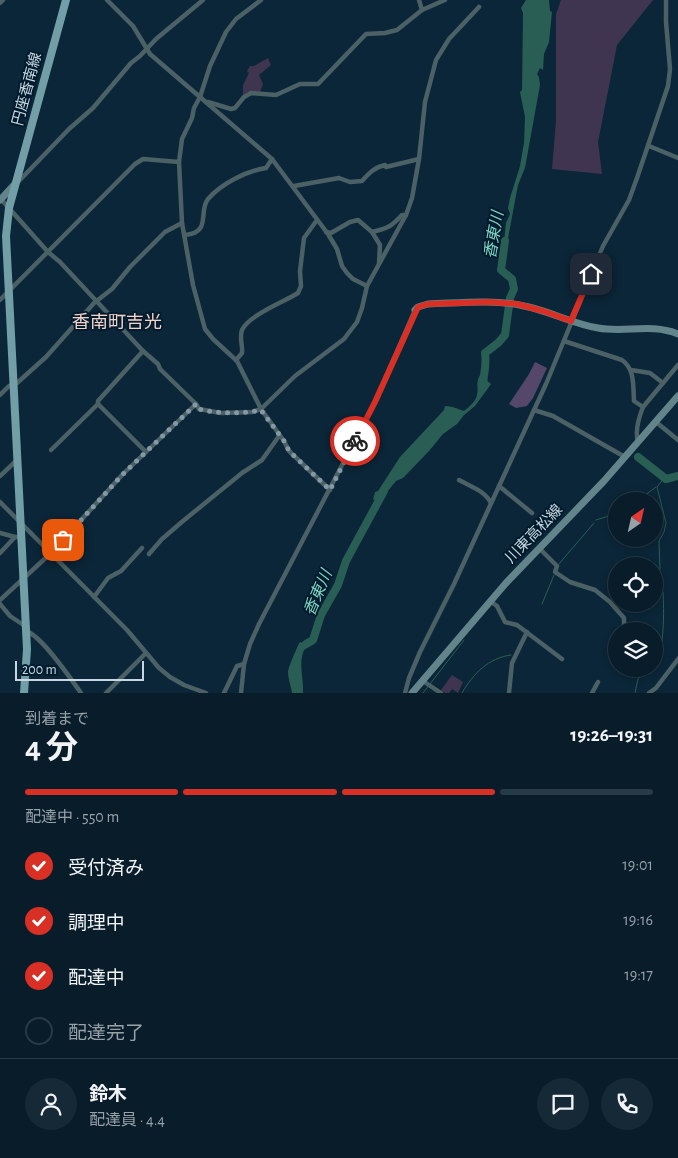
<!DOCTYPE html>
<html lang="ja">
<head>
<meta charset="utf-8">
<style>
	:root { --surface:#081c2a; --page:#162936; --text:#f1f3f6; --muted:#98a1a8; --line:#293a47; --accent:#d93025 }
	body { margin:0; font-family:"Alegreya Sans","Noto Sans JP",sans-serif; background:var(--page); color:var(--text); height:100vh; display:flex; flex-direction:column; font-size:19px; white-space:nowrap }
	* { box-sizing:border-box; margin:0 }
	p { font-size:16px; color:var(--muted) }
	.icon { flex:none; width:28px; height:28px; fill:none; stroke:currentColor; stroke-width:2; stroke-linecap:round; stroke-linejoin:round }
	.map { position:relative; height:693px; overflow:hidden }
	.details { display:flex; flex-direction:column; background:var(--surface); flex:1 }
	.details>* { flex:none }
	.needle { width:32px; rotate:34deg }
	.tools { position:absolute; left:608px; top:492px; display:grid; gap:10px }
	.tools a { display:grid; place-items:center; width:55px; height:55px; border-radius:50%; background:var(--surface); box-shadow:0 2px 8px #0003,0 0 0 1px var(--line); font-size:25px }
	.scale { position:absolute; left:15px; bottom:12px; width:129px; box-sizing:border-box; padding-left:5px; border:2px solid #c7d6e2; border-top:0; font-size:14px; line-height:18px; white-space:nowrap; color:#c7d6e2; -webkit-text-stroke:4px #021c2e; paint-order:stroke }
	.pin { position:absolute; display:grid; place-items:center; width:42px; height:42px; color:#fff; margin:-21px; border-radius:10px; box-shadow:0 2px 8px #0006 }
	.courier { position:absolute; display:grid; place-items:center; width:50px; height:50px; margin:-25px; border:4px solid #d93025; border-radius:50%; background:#fff; color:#222; box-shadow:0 1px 6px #0007 }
	.headline em { font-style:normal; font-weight:700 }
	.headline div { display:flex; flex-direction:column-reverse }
	.headline { display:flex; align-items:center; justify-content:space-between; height:85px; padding:0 25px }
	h1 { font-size:32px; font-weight:700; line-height:38px }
	.bar { display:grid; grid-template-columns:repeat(4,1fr); gap:8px 5px; align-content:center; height:60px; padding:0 25px }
	.bar i { height:6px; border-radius:4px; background:var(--line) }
	.bar .selected { background:var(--accent) }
	.bar p { grid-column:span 4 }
	.line { display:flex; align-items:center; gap:12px; padding:0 25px; border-top:1px solid var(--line) }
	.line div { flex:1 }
	.round { display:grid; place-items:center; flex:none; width:52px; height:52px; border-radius:26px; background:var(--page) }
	ol { padding:0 25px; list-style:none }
	li { display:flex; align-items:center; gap:15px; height:55px }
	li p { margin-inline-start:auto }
	li .icon { padding:5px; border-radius:50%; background:var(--accent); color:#fff; stroke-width:4 }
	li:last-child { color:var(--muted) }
	li i { width:28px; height:28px; border:2px solid var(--line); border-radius:50% }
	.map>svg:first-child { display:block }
	.green { fill:#403550 }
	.forest { fill:#544769 }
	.water { fill:#295e55 }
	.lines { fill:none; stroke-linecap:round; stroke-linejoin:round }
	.stream { stroke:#295e55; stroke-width:1 }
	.river { stroke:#295e55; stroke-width:8 }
	.street { stroke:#4c6165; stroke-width:4.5 }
	.secondary { stroke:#62848a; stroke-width:7 }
	.primary { stroke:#729fa7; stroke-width:8 }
	.done { stroke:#8598a6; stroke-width:5; stroke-dasharray:0 9 }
	.route { stroke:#d93025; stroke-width:6 }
	.labels { text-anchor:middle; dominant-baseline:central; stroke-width:4; stroke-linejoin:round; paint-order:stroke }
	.street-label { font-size:15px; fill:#c7d6e2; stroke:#021c2e }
	.water-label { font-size:16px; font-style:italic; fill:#7dd4c4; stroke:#021c2e }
	.quarter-label { font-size:18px; fill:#f4d2ca; stroke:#021c2e }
</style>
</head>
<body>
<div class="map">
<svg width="678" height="693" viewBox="0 0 678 693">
	<rect width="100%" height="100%" fill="#0b2638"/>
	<!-- green -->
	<g class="green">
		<polygon points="561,0 653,0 617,45 598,142 602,174 552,169 556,121 556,14"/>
		<polygon points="268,58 271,65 259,75 263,84 260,92 248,92 243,95 243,85 249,73 247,71 250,66 254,66"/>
		<polygon points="452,675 463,682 458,693 452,689 449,693 445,693 441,690"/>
	</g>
	<!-- forest -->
	<polygon class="forest" points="535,362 547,368 533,398 527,406 516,408 509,404 529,374"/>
	<!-- water -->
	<g class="water">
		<polygon points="526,0 549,0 550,11 552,12 549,42 544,54 543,70 540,68 537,74 539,77 540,85 525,168 518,185 506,249 501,251 504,241 506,223 510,214 508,208 510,198 520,166 524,143 525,117 520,92 522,90 523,13 521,8"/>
		<path d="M480 375 491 384 475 406 464 415 457 424 443 434 429 451 403 478 396 481 382 498 373 500 375 492 378 491 400 457 444 410 445 406C452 406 458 409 464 411 469 407 476 401 477 395 479 386 475 384 480 375Z"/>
		<path d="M311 639 315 640 312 645 304 650C298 664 304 678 303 693H292C291 686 288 679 288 672 288 668 297 647 300 642L306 644Z"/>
	</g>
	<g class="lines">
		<!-- stream -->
		<g class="stream">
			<polyline points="637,501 656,487"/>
			<polyline points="596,520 615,514"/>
			<polyline points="558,565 594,523"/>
			<polyline points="542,604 554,575"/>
			<path d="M654 665C665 654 664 608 663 592L657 588 655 583 660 569 659 541 664 532 666 523 657 487 665 477"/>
			<polyline points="423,693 464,640"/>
			<path d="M462 693C473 674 488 658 511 655"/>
			<polyline points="635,693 638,679 648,669"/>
		</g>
		<!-- river -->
		<g class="river">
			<path d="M483 388C483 374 487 367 485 353L498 343 505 335 510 298 514 289 512 279 501 270 505 241"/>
			<polyline points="638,457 666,479 678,476"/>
			<polyline points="306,644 313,640 321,615 338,585 346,561 384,491"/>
		</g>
		<!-- street -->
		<g class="street">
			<polyline points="107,0 133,26 150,54 272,159 328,234 337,249 342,266 347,273 353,279 367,286"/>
			<polyline points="261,0 236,19 226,32 210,66 200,97 194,108 192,118 182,139 179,162 182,223 193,285 205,329 213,339 237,361 261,409 284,441 289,451 330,490"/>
			<polyline points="419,0 422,10"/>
			<polyline points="0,3 3,0"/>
			<polyline points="208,102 231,109 235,108 244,97 251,93 276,95 300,84 318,84 366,34 385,33 397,30 422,10 445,0"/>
			<polyline points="649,146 678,158"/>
			<polyline points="18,182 69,129 93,108 131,63 140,56 156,39 203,0"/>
			<path d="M294 186 339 178 350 182 362 181C369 173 375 167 385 165L386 167 419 159"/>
			<polyline points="0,198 48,252 60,262 143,351 158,364 160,369 196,404 199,409 221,413 252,412 261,409 295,376 344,339 357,322 362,308 367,286 406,215 412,198 419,159 425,102 436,60 449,39 479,7"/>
			<path d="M326 232 331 233 350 222 358 220 372 232C388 228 391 227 402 215H406"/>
			<polyline points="372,232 380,245 379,263"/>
			<path d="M185 235C212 233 198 211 208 199 221 184 246 171 266 168L272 159"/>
			<polyline points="0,300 135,164 143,159 179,162"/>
			<path d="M564 341 622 360C635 369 633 386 634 401L643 407"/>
			<polyline points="143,351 98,401 98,404 146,452"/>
			<path d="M236 360 242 353C243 346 239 337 242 330 249 315 284 302 298 293L301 286 300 271 304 238 317 220"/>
			<polyline points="631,370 650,373 663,383"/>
			<polyline points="0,395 9,386 17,383 46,357 94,303 112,289 130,267 165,232 182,223"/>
			<polyline points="534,410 553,416 625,457"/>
			<polyline points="656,422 678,440"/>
			<path d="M638 442C635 432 639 417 643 407L678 365"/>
			<polyline points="51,450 98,404"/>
			<polyline points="0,476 17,460"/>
			<path d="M459 480C470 486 485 491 491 503"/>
			<polyline points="499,486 532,513"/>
			<polyline points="0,502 127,630 159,668 170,677 184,685 206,693"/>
			<polyline points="0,533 15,537"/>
			<polyline points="539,548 557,566 555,572 570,582 595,590 610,602 624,618 624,631"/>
			<polyline points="0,553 15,537 21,537"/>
			<polyline points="149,554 162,539 183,521 242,473 262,460 279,436"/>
			<polyline points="94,597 108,578 121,571 142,548"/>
			<polyline points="0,600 51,553 123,474 196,404"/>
			<polyline points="490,601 497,606 505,622 517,625 562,659"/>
			<polyline points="0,604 10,616 25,626"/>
			<path d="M26 631C41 635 71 679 81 693"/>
			<polyline points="423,681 441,693"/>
			<polyline points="106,693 146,653"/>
			<polyline points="224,693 237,666 244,664 250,644 259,624 375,402 415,310"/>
			<polyline points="241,693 244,664"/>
			<polyline points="405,693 409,678 420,652 454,584 546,384 603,246 629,200 637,178 668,86 670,69 666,22 666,0"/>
			<polyline points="509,693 512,663 527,632"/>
			<polyline points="592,693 598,682"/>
			<polyline points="649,693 656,688 678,659"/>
		</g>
		<!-- secondary -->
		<g class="secondary">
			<polyline points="0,200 15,184"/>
			<path d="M415 310 418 307 428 304C460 303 493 299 524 306 550 311 573 324 598 328 625 333 651 323 678 334"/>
			<polyline points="412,693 506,583 604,481 678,396"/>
		</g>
		<!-- primary -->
		<polyline class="primary" points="24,693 27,649 6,236 9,208 66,0"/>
	</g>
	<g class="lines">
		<!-- done -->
		<path class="done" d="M63 540 123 474 196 404 199 409C219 414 241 414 261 410L284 441 289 451 330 490 355 441"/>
		<!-- route -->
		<polyline class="route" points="355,441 375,402 418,307 428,304 489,302 517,304 543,311 571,321 591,274"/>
	</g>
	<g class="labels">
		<!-- street labels -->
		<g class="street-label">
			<text transform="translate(27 89) rotate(-75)">円座香南線</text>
			<text transform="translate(534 534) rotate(-46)">川東高松線</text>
		</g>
		<!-- water labels -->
		<g class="water-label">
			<text transform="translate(494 235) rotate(-80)">香東川</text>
			<text transform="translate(318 593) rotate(-67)">香東川</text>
		</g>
		<!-- quarter labels -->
		<g class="quarter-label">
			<text x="117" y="323">香南町吉光</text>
		</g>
	</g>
</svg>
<div class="tools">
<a><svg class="needle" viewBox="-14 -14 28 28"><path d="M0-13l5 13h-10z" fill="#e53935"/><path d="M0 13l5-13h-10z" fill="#98a1a8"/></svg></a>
<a><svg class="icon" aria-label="locate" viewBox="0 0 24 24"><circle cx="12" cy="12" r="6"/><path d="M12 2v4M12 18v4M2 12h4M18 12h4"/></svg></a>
<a><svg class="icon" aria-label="layers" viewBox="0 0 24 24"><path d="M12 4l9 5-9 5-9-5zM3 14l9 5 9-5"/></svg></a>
</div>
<div class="scale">200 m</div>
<div class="pin" style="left:63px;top:540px;background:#ea580c"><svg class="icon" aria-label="bag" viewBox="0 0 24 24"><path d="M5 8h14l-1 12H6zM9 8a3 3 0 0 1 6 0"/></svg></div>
<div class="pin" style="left:591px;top:274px;background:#1f2937"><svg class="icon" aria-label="home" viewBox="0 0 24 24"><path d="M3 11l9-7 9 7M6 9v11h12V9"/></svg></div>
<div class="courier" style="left:355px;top:441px"><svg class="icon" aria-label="bike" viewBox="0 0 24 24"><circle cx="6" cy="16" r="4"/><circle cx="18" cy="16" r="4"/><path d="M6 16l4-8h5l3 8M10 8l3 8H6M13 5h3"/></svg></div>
</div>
<section class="details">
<div class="headline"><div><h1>4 分</h1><p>到着まで</p></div><em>19:26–19:31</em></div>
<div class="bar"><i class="selected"></i><i class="selected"></i><i class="selected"></i><i></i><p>配達中 · 550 m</p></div>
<ol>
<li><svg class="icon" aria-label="check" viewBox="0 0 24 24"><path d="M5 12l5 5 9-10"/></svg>受付済み<p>19:01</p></li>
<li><svg class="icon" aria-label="check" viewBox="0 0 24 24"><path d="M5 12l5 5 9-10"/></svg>調理中<p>19:16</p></li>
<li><svg class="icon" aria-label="check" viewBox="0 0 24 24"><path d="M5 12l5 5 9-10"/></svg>配達中<p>19:17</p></li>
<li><i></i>配達完了</li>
</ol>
<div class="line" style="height:90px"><a class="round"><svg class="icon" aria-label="person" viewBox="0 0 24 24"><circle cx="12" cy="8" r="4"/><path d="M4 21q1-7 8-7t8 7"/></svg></a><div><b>鈴木</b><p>配達員 · 4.4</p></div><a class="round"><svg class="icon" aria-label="chat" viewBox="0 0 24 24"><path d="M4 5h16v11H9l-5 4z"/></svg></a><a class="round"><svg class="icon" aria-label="phone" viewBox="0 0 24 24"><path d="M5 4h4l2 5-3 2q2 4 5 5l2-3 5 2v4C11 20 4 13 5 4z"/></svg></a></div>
</section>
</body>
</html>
